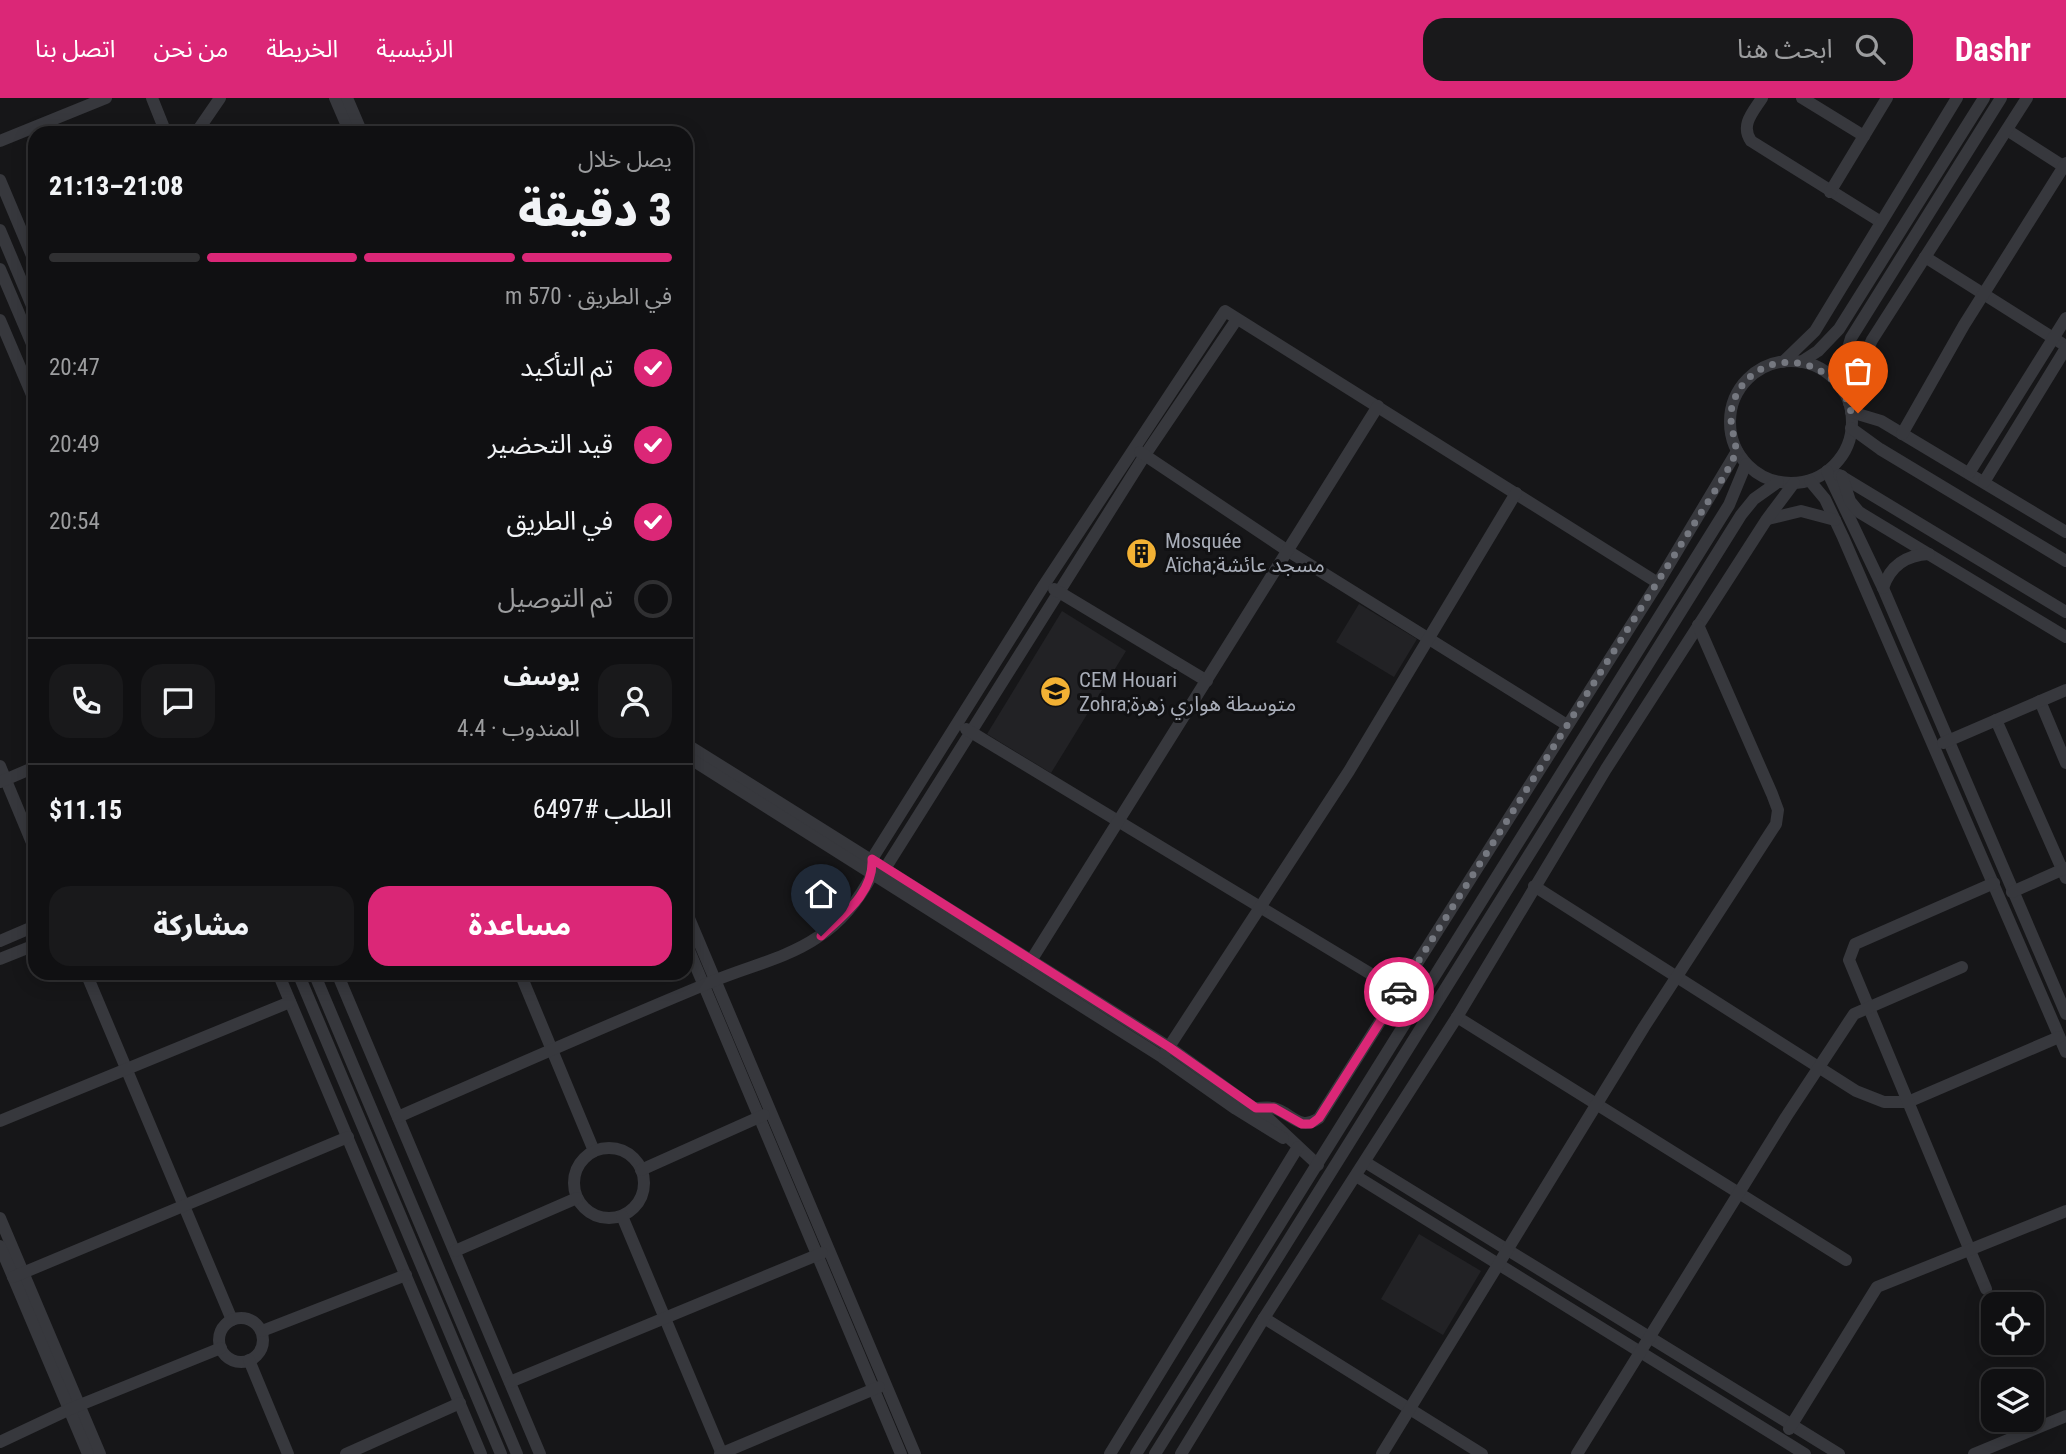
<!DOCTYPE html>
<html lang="ar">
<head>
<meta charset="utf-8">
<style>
	:root { --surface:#101012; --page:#19191b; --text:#f1f3f6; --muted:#9c9d9f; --line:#303032; --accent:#db2777 }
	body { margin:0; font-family:"Roboto Condensed","Noto Sans Arabic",sans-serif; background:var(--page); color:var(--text); direction:rtl; height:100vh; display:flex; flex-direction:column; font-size:26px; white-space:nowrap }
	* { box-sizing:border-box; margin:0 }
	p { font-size:23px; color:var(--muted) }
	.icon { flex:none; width:38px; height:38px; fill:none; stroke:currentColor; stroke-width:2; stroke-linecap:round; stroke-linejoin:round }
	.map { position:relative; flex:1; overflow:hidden; direction:ltr }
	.sheet { position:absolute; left:28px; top:28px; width:665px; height:854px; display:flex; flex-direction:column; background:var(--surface); border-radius:21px; box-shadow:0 4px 18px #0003,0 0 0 2px var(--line); direction:rtl }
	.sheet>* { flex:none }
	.controls { position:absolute; left:1981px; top:1194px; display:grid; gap:14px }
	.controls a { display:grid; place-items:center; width:63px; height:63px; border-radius:14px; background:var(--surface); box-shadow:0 4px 18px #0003,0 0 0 2px var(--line); font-size:35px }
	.pin { position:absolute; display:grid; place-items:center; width:60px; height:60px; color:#fff; margin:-72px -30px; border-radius:50% 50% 50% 0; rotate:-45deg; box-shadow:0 0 7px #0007 }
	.pin .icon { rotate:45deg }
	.courier { position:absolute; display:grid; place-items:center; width:70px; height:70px; margin:-35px; border:5px solid #db2777; border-radius:50%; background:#fff; color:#222; box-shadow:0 2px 9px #0007 }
	.head em { font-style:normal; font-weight:800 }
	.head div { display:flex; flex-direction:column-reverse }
	.head { display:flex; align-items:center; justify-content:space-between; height:119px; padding:0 21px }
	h1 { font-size:46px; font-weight:800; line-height:52px }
	.bar { display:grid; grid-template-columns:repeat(4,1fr); gap:10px 7px; align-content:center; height:84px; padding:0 21px }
	.bar i { height:9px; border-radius:5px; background:var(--line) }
	.bar .active { background:var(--accent) }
	.bar p { grid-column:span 4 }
	.line { display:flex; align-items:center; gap:18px; padding:0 21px; border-top:2px solid var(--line) }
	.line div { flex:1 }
	.round { display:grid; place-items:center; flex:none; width:74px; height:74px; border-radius:21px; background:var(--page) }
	ol { padding:0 21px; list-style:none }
	li { display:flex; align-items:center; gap:21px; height:77px }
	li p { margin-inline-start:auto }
	li .icon { padding:7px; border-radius:50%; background:var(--accent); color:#fff; stroke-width:4 }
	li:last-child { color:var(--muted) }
	li i { width:38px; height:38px; border:4px solid var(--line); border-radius:50% }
	.cta { display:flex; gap:14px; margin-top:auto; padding:14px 21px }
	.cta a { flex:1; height:80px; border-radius:21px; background:var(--accent); color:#fff; font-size:28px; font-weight:800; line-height:80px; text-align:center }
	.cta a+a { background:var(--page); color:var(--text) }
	header { display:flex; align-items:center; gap:42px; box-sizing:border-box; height:98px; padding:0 35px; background:var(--accent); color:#fff }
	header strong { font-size:33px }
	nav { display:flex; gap:38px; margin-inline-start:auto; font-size:24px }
	.search { width:490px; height:63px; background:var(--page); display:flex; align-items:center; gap:18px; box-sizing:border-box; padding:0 24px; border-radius:21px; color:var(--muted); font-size:26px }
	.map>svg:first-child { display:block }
	.built { fill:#222225 }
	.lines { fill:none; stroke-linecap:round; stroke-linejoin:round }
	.minor { stroke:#37383d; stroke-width:12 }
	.done { stroke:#757880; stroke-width:7; stroke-dasharray:0 12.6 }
	.route { stroke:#db2777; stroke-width:9 }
	.labels { text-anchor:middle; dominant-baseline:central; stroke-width:6; stroke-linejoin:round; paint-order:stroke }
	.poi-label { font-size:21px; fill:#a8adb8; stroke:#111113; text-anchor:start }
</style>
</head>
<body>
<header>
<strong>Dashr</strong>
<div class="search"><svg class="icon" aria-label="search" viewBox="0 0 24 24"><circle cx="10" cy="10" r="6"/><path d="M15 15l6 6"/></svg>ابحث هنا</div>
<nav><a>الرئيسية</a><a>الخريطة</a><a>من نحن</a><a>اتصل بنا</a></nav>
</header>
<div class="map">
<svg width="2066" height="1356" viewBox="0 0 2066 1356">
	<rect width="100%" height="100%" fill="#161618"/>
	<!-- built -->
	<g class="built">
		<polygon points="1359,506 1417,541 1394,579 1336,544"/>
		<polygon points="1062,513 1126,553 1051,675 987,636"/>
		<polygon points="1419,1136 1481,1173 1443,1237 1381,1201"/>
	</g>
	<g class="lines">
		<!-- minor -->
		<g class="minor">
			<polyline points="152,0 166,35"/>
			<polyline points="335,0 350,35"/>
			<polyline points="347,0 362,35"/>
			<path d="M1762 0C1753 14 1740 27 1751 43L1881 124"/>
			<polyline points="1802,0 1864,38"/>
			<polyline points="2007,32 2066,70"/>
			<polyline points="196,35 220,0"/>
			<polyline points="0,43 106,0"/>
			<polyline points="0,82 35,165"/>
			<polyline points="1830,94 1887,0"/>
			<polyline points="0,132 35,215"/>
			<polyline points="1925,159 2066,248"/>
			<polyline points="0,171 35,253"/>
			<polyline points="1237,221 1145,357 886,769 873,775 872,761 1044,487 1225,213 1658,485"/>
			<polyline points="0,222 35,304"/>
			<circle cx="1791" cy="324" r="61"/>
			<polyline points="1783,264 1815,233 1957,0"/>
			<polyline points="1801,264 1818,253 1839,231 1984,0"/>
			<polyline points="1844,294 1843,267 1851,240 2001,0"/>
			<polyline points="1849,305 1858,272 1872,242 2027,0"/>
			<polyline points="1851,314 1881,323 2066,434"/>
			<polyline points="1851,330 1880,351 2066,463"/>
			<polyline points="1902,336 1964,227 2066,65"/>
			<polyline points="1140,354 1288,453 1567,627"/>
			<polyline points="1827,373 1883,490 2066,916"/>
			<polyline points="1969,375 2066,220"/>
			<polyline points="1839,377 2066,514"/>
			<polyline points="1842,378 1850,403 1859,414 2066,539"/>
			<polyline points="1810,383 1825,401 1843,439 2066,954"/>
			<polyline points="1984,384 2066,250"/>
			<polyline points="1768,421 1801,413 1835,422"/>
			<path d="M1883 490C1890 468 1906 457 1929 456"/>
			<polyline points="1054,491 1207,583"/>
			<polyline points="2040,603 2066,665"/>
			<polyline points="1996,622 2066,780"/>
			<polyline points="966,631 1399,893"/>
			<polyline points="1943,645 2066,592"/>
			<polyline points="686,646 1169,949 1269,1021 1318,1067"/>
			<polyline points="686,658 1162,959 1236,1011 1283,1040"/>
			<polyline points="0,668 35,752"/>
			<polyline points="0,684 35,669"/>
			<polyline points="1534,788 1856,993 1884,1004 1908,1004 2059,939"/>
			<polyline points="2012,794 2066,770"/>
			<polyline points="686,813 915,1356"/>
			<polyline points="0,843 35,828"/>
			<polyline points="686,845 901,1356"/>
			<polyline points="0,861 35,847"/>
			<polyline points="1027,869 1378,308"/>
			<polyline points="86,875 232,1222"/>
			<polyline points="278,875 481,1356"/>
			<polyline points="298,875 501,1356"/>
			<polyline points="314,875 517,1356"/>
			<polyline points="337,875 540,1356"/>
			<polyline points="520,875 594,1053"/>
			<polyline points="1457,919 1846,1162"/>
			<polyline points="1165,955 1349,673 1516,395"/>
			<path d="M1256 1010C1261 1010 1268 1009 1273 1010 1291 1014 1299 1034 1319 1020L1658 485 1737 353"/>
			<path d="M398 1019C503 973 609 926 716 882 750 868 787 860 818 839 842 824 860 800 873 775"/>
			<polyline points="0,1023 290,904"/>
			<circle cx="609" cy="1085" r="35"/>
			<polyline points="1365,1064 1839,1356"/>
			<polyline points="641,1072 764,1017"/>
			<polyline points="1356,1078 1805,1356"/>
			<polyline points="622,1118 722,1356"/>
			<polyline points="0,1120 100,1356"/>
			<polyline points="0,1148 88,1356"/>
			<polyline points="455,1153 577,1100"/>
			<polyline points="13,1179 348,1039"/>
			<polyline points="1986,1191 1849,862 1855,846 1994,785"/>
			<polyline points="1264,1220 1482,1356"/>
			<circle cx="241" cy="1242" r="22"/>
			<polyline points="262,1233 406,1177"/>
			<polyline points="249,1262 288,1356"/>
			<polyline points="510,1284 822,1155"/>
			<polyline points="1789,1331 1877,1189 2066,1113"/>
			<polyline points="0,1344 70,1311 221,1250"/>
			<polyline points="346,1356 460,1305"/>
			<polyline points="720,1356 879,1289"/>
			<polyline points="1110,1356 1298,1049"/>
			<polyline points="1136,1356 1729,407 1746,366"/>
			<polyline points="1155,1356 1741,417 1754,401 1778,384"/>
			<polyline points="1181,1356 1264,1220 1457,919 1606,671 1767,421 1794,385"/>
			<polyline points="1382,1356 1644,929 1776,726 1778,712 1772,696 1698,527"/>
			<polyline points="1577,1356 1786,1019 1854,916 1962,869"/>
			<polyline points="1974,1356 2066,1318"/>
		</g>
	</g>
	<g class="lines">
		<!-- done -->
		<path class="done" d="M1399 894 1723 380C1727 372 1733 364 1735 355 1739 344 1725 325 1734 302 1757 245 1837 256 1851 314L1858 315"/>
		<!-- route -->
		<path class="route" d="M821 838C843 817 874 795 872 761L1169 949 1256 1010H1274L1302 1026H1311L1319 1020 1399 894"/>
	</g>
	<!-- icons -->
	<defs>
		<symbol id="building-disc" viewBox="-11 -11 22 22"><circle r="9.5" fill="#f2b134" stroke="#111113"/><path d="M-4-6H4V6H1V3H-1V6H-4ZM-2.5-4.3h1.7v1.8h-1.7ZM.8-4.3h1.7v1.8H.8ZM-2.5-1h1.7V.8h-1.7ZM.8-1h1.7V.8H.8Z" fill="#111"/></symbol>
		<symbol id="school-disc" viewBox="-11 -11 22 22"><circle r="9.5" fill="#f2b134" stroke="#111113"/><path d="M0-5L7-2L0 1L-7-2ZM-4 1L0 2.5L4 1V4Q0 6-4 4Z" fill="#111"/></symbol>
	</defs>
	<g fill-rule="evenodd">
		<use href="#building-disc" x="1124" y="438" width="35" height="35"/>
		<use href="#school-disc" x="1038" y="576" width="35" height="35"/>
	</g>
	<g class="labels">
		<!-- poi labels -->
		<g class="poi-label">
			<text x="1165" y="443">Mosquée<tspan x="1165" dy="24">Aïcha;مسجد عائشة</tspan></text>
			<text x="1079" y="582">CEM Houari<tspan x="1079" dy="24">Zohra;متوسطة هواري زهرة</tspan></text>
		</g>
	</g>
</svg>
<div class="controls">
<a><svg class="icon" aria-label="locate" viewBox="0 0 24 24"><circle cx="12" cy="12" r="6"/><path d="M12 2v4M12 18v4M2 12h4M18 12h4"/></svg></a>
<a><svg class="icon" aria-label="layers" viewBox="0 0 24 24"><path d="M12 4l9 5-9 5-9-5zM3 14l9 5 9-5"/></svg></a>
</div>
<div class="pin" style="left:1858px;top:315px;background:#ea580c"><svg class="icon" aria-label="bag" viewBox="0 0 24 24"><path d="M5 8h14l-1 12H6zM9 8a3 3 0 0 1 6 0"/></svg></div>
<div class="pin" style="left:821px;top:838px;background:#1f2937"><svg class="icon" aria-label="home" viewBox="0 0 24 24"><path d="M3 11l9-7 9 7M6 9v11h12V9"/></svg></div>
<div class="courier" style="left:1399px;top:894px"><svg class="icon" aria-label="car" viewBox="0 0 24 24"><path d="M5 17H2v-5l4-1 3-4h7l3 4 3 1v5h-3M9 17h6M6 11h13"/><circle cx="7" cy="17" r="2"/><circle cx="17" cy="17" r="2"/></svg></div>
<section class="sheet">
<div class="head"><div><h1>3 دقيقة</h1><p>يصل خلال</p></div><em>21:08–21:13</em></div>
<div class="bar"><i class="active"></i><i class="active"></i><i class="active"></i><i></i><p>في الطريق · 570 m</p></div>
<ol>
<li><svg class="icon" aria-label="check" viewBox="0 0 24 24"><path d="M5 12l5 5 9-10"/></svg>تم التأكيد<p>20:47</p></li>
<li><svg class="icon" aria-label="check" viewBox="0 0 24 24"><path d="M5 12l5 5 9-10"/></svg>قيد التحضير<p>20:49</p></li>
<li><svg class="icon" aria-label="check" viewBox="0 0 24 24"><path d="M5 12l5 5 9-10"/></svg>في الطريق<p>20:54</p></li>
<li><i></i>تم التوصيل</li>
</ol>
<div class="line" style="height:126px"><a class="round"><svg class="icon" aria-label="person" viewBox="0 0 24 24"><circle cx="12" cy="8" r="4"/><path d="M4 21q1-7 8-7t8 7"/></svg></a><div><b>يوسف</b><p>المندوب · 4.4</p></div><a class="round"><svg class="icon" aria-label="chat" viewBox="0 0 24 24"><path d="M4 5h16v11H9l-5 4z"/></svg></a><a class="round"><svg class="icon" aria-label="phone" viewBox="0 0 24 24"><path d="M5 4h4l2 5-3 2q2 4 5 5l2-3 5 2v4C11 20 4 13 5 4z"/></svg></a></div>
<div class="line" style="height:91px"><div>الطلب #6497</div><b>$11.15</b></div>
<div class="cta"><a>مساعدة</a><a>مشاركة</a></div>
</section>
</div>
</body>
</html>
